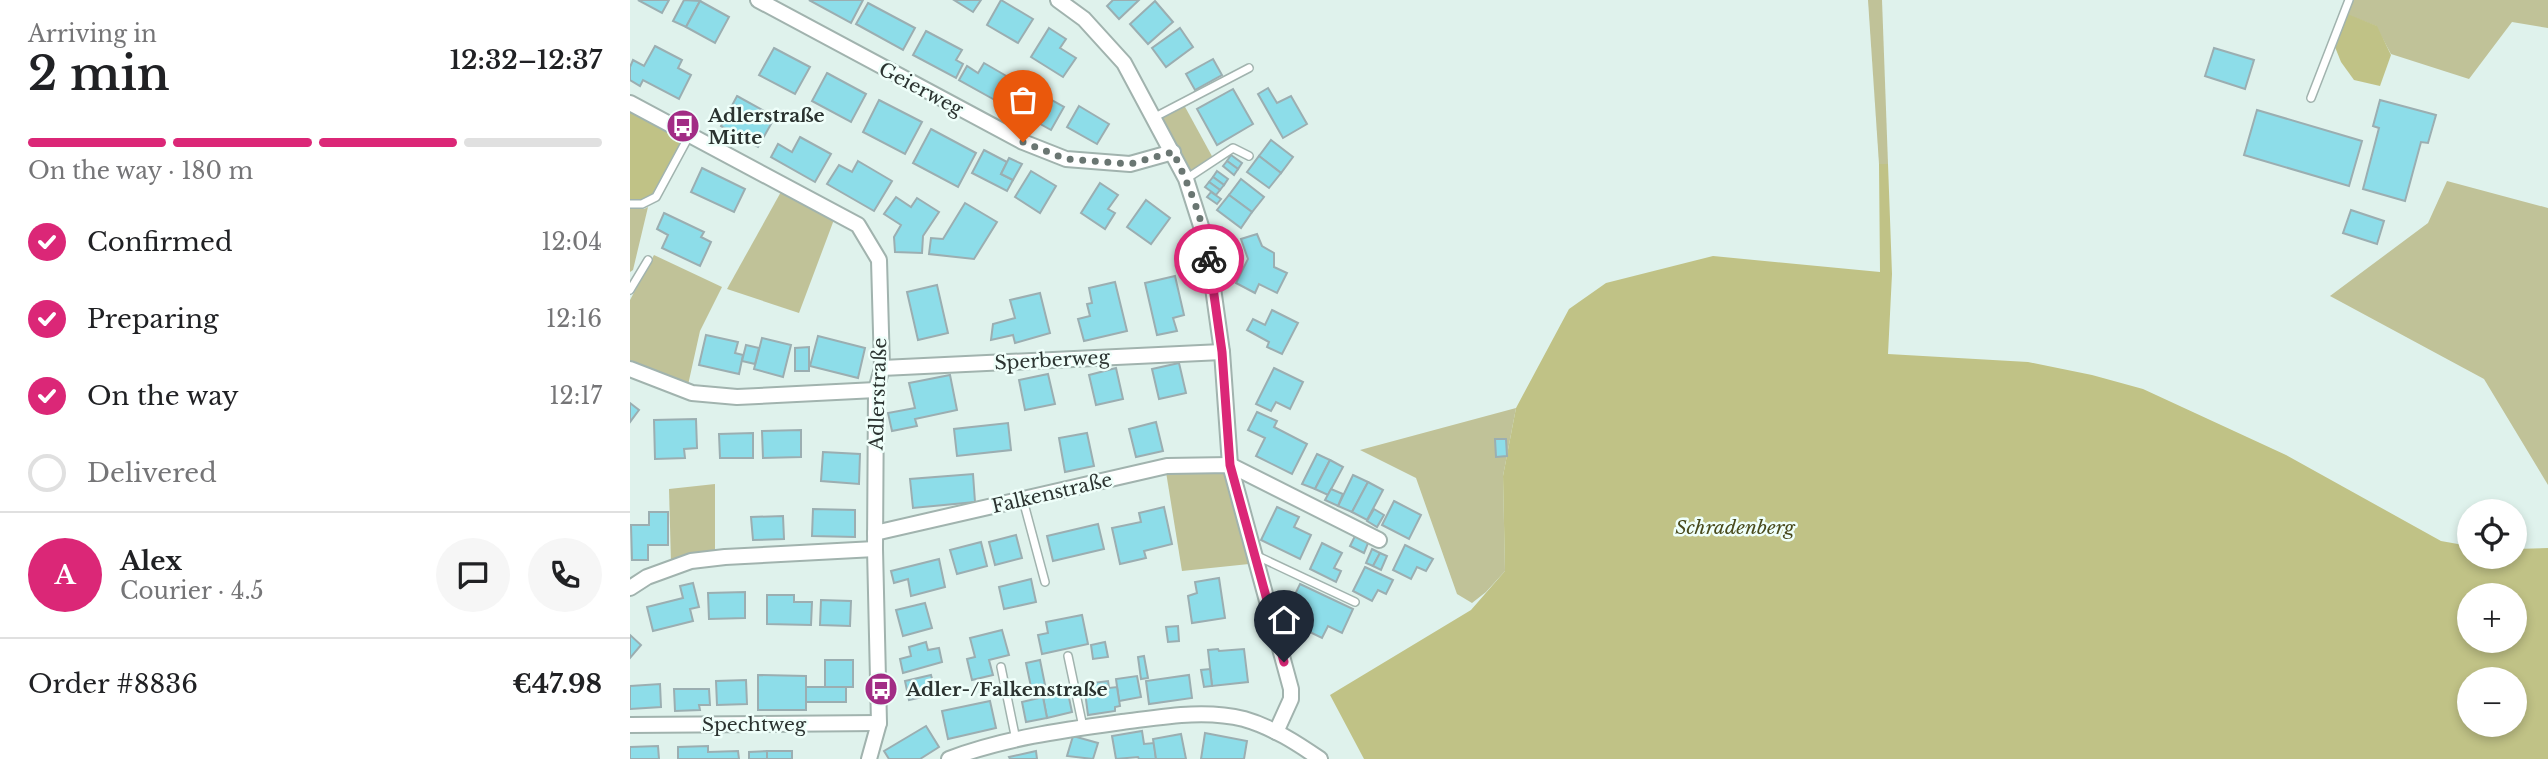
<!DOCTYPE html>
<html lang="en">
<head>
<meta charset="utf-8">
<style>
	:root { --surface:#fff; --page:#f6f6f6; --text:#202124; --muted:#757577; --line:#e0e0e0; --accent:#db2777 }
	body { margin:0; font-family:"Libre Baskerville",serif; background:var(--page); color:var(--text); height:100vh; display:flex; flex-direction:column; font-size:26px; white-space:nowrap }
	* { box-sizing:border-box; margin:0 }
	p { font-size:23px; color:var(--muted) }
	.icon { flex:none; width:38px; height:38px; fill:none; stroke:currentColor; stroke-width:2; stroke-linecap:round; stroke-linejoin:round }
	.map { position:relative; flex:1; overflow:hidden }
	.panel { display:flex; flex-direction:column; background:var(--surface); width:630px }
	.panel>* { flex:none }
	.tools { position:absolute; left:1827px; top:499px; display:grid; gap:14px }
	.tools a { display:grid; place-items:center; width:70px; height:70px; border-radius:50%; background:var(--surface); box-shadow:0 4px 10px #0003; font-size:35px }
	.pin { position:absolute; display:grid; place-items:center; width:60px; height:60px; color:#fff; margin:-72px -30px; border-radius:50% 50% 50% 0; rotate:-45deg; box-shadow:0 0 7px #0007 }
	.pin .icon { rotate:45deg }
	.courier { position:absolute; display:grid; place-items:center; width:70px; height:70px; margin:-35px; border:5px solid #db2777; border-radius:50%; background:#fff; color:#222; box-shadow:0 2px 9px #0007 }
	.summary em { font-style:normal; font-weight:600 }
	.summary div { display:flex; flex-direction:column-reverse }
	.summary { display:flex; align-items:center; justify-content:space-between; height:119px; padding:0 28px }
	h1 { font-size:46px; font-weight:600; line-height:52px }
	.bar { display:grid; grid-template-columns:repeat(4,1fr); gap:10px 7px; align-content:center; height:84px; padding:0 28px }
	.bar i { height:9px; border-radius:5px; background:var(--line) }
	.bar .selected { background:var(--accent) }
	.bar p { grid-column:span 4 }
	.line { display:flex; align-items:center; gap:18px; padding:0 28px; border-top:2px solid var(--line) }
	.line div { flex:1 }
	.round { display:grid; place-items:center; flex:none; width:74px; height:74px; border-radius:37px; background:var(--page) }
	ol { padding:0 28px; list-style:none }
	li { display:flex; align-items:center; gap:21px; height:77px }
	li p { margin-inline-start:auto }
	li .icon { padding:7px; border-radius:50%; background:var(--accent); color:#fff; stroke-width:4 }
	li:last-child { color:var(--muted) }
	li i { width:38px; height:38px; border:4px solid var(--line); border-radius:50% }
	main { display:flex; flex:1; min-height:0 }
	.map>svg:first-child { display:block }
	.green { fill:#c0c298 }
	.forest { fill:#c0c286; fill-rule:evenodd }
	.building { fill:#8ddde9; stroke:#9baeb1; stroke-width:2 }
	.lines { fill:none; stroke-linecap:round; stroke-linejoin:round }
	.lane-casing { stroke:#a1b3ae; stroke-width:10 }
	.street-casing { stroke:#a1b3ae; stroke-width:18 }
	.lane { stroke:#fff; stroke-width:7 }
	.street { stroke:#fff; stroke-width:14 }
	.done { stroke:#6a7672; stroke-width:7; stroke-dasharray:0 12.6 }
	.route { stroke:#db2777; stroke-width:9 }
	.labels { text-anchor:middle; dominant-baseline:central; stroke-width:5; stroke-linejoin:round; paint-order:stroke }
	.street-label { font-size:19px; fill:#2b3330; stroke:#effffa }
	.poi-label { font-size:19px; font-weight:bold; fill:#2b3330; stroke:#effffa; text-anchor:start }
	.park-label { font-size:19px; font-style:italic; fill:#48491b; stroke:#effffa }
</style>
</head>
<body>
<main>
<section class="panel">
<div class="summary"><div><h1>2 min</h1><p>Arriving in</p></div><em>12:32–12:37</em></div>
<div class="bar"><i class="selected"></i><i class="selected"></i><i class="selected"></i><i></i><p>On the way · 180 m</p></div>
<ol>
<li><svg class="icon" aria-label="check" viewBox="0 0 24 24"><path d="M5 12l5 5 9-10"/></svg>Confirmed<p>12:04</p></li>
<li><svg class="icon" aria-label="check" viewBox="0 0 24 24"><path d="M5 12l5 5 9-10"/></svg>Preparing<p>12:16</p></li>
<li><svg class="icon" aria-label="check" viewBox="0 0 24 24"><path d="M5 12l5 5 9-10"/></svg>On the way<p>12:17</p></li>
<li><i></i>Delivered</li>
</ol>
<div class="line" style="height:126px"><b class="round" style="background:var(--accent);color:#fff">A</b><div><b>Alex</b><p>Courier · 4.5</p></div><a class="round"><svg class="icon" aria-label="chat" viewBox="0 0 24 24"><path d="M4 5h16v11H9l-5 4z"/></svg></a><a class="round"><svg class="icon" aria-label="phone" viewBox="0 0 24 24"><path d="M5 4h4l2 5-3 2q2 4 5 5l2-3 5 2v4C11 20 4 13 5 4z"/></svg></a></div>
<div class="line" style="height:91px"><div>Order #8836</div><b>€47.98</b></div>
</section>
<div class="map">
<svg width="1918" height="759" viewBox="0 0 1918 759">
	<rect width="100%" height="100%" fill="#dff2ec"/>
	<!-- green -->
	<g class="green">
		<polygon points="1238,0 1252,0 1258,164 1249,164"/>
		<polygon points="1723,0 1918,0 1918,28 1882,22 1839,79 1761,54 1746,26 1718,15"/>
		<polygon points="554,105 583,158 557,175 528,118"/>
		<polygon points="1817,181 1918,208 1918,485 1854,379 1700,296 1798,223"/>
		<polygon points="152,190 205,217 169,313 97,289"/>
		<polygon points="18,207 3,270 0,272 0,209 14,209"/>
		<polygon points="24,255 92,287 70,331 58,385 0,364 0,300"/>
		<polygon points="886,408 873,476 875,571 856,592 842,603 827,594 786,478 730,450"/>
		<polygon points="596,471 619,564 552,571 536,472"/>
		<polygon points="85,484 85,552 41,563 39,489"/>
	</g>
	<!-- forest -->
	<g class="forest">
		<polygon points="1715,13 1747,26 1761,55 1750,86 1724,80 1711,62 1703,42"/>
		<polygon points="0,107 54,138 23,194 10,201 0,202"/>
		<path d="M1249 164H1258L1262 274 1258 354 1398 362 1462 375 1513 389 1656 455 1811 541 1839 546V556H1885V549L1918 548V759H734L700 695 841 610 875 571 873 476 886 408 939 309 976 283 1083 256 1250 272ZM1885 595V640H1839V595ZM1885 679V724H1839V679Z"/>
	</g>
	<!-- building -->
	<g class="building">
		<polygon points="8,0 39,0 32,13"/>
		<polygon points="54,0 70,1 56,27 43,21"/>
		<polygon points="179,0 233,0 221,23"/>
		<polygon points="324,0 351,0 343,12"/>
		<polygon points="371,0 403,19 388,43 357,25"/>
		<polygon points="483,0 509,0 489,19 477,6"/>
		<polygon points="70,1 99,17 85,43 56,27"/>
		<polygon points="525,1 543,22 518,44 500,24"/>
		<polygon points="238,3 285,28 273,50 226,24"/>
		<polygon points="419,28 436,39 430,48 446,58 433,77 401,57"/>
		<polygon points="550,28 563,47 536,67 522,48"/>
		<polygon points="296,31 332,50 326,60 333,64 326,78 283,55"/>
		<polygon points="25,46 52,60 48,68 61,75 49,99 13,80 10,86 0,80 0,67 3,60 14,66"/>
		<polygon points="144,48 180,67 165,94 129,75"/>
		<polygon points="1584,48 1624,60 1615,89 1575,76"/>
		<polygon points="583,59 592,75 565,90 556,74"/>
		<polygon points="354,63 385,81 372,104 329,80 337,66 348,73"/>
		<polygon points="197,73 236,94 221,122 182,101"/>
		<polygon points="638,88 647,103 661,96 677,124 653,138 628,94"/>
		<polygon points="402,89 434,107 421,130 389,112"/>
		<polygon points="603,89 623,124 587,145 567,109"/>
		<polygon points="107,96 145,117 128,147 91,126"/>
		<polygon points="249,100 292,122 275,154 233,132"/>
		<polygon points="1750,100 1806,115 1798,143 1791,142 1775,201 1733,189 1749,128 1743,126"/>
		<polygon points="449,106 479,124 467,144 437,127"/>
		<polygon points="1627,110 1732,141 1719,186 1614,155"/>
		<polygon points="301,129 346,153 328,187 283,163"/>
		<polygon points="170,137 201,154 185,182 141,157 148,144 162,152"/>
		<polygon points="641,140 663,157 651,173 629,156"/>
		<polygon points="354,150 377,162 371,174 383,180 377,191 342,173"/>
		<polygon points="601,155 612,163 608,169 597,161"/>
		<polygon points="629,156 651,173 639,188 617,172"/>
		<polygon points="379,158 392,164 383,180 371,174"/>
		<polygon points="228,161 262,181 244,211 197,184 209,165 222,172"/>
		<polygon points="597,161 608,169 604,175 593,166"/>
		<polygon points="72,168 115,189 104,212 61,192"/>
		<polygon points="401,171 426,186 410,213 385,197"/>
		<polygon points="587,171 598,179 594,185 583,177"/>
		<polygon points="583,177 594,185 590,190 579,182"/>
		<polygon points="611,179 634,197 622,212 599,195"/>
		<polygon points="579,182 590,190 586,195 575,187"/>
		<polygon points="470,183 488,195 478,209 485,213 475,229 451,213"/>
		<polygon points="581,192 591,199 587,204 577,197"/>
		<polygon points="599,195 622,212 611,228 587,210"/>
		<polygon points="266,197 281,207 287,198 309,212 293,236 292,253 265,252 264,237 271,225 254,214"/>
		<polygon points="516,200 540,218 521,244 497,227"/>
		<polygon points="335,203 367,222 344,259 299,254 301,238 313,239"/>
		<polygon points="1721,210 1754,221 1747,244 1713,233"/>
		<polygon points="34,213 74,232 71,237 81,242 70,266 32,248 38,235 27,229"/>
		<polygon points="627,234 632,246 644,253 644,267 657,273 647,293 629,284 625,293 606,283 618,259 611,239"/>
		<polygon points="545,276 554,315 543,318 547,331 527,335 515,283"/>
		<polygon points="485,282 497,331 454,341 448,319 460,316 457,304 462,303 459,288"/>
		<polygon points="307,285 318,333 288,340 277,292"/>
		<polygon points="410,293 420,333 385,343 383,335 361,340 363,324 385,318 380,300"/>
		<polygon points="642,310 668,323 652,354 637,347 639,342 617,330 623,319 635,325"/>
		<polygon points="76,335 108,342 105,353 113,355 109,374 69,365"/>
		<polygon points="188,336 235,348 228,378 180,366"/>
		<polygon points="132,338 161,345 153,377 124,369"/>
		<polygon points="116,345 129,348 125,364 112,361"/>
		<polygon points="179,347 179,371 165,371 165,348"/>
		<polygon points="549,363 556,393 529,399 522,369"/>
		<polygon points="486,368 493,399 466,405 459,375"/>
		<polygon points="644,368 673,382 660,409 646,402 641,411 626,404"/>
		<polygon points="418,374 425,404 395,410 389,380"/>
		<polygon points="320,375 327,410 285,419 287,426 262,431 258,413 285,408 279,383"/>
		<polygon points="0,403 9,410 0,422"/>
		<polygon points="627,412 647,421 644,427 677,444 662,474 626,456 635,438 618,430"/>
		<polygon points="66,419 67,448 54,449 55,458 25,459 24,420"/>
		<polygon points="526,422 533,451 506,457 499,429"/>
		<polygon points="378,423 381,450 327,456 324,429"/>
		<polygon points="171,430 171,457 133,458 132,431"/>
		<polygon points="123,433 123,458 90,458 89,434"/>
		<polygon points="457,433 464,466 435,472 429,438"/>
		<polygon points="865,439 876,439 877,456 866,457"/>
		<polygon points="193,452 230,454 229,484 191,481"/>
		<polygon points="687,454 700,460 685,489 672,484"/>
		<polygon points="700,460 713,467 698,495 685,489"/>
		<polygon points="343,474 345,502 283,508 280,479"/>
		<polygon points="723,475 738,482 722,512 708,506"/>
		<polygon points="738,482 753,490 737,520 722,512"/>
		<polygon points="701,489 713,494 708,506 695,500"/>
		<polygon points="764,501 791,515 779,539 752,525"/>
		<polygon points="534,507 542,544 514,551 516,558 490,564 482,528 511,522 509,513"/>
		<polygon points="647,507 669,517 664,527 681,535 670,559 631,540"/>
		<polygon points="183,509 225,510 225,537 182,536"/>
		<polygon points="744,509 754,515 747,527 737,521"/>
		<polygon points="19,512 38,512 38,545 18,545 18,560 2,560 1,525 19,525"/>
		<polygon points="153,516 154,539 123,540 121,517"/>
		<polygon points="468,524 474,549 423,561 417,536"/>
		<polygon points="727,532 740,538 734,553 720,546"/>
		<polygon points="386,535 392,558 365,565 359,542"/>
		<polygon points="351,542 357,566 327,574 320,550"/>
		<polygon points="692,543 712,553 704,568 711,571 706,582 680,569"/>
		<polygon points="775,545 803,559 796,571 787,567 781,579 763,570"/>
		<polygon points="742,549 750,553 743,566 736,563"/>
		<polygon points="750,553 757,556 751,570 743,566"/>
		<polygon points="309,559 315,587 281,596 278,579 264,583 261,571"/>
		<polygon points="735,567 763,580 756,594 748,590 742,601 723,591"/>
		<polygon points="589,578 595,618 562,623 558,596 567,593 565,582"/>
		<polygon points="401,579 406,602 374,609 369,587"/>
		<polygon points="63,583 69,607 60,609 63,621 23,631 17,607 53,598 50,586"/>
		<polygon points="670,584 723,609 712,633 698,626 692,638 653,619"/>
		<polygon points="115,592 115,618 79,619 78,593"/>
		<polygon points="137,595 164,595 164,602 182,602 181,625 137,624"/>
		<polygon points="191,600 221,601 220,626 190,625"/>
		<polygon points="295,603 302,628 273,636 266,610"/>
		<polygon points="452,615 458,644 412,654 408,635 418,633 416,622"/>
		<polygon points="548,626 549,641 538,642 536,627"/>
		<polygon points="372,630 379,655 359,660 363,675 342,680 337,659 345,657 340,638"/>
		<polygon points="0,635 11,645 0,658"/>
		<polygon points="296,642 298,650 309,648 312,662 273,673 270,659 281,656 279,647"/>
		<polygon points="475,642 478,657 463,659 461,645"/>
		<polygon points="588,649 589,651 614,649 618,682 582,686 578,650"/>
		<polygon points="514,656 518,678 511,679 508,657"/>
		<rect x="195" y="660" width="28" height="27"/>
		<polygon points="410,660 415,685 401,687 396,663"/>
		<polygon points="580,669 582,686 574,687 571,670"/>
		<polygon points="128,675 176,676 176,710 128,710"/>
		<polygon points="301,675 306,694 279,700 275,681"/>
		<polygon points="559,675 562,698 519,704 516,681"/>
		<polygon points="507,676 511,697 489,701 486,679"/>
		<polygon points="116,680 117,704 87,705 86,681"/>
		<polygon points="478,681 479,688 487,687 490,706 485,707 485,711 458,715 454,684"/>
		<polygon points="30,684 31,707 0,709 0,686"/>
		<rect x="176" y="687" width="40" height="15"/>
		<polygon points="44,689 79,689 80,705 69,705 70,710 45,711"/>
		<polygon points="438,693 442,712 417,718 413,697"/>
		<polygon points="413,697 417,718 396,722 392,702"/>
		<polygon points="360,701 366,728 318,739 312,711"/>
		<polygon points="296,726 309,747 290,759 259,759 254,751"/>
		<polygon points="512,731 514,744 524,743 526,759 509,759 508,757 486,759 482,736"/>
		<polygon points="575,733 617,741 614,759 571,759"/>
		<polygon points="551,734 556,759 526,759 523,739"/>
		<polygon points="443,736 468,743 463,759 437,756"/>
		<polygon points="28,746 29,759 0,759 0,747"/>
		<polygon points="78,746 78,752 108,751 109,759 48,759 48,747"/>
		<rect x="137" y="751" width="25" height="8"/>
		<polygon points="137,751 137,759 119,759 119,752"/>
		<polygon points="406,751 407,759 380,759 379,757"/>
	</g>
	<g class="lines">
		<defs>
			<g id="lane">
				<polyline points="1681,98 1719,0"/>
				<polyline points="525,117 619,68"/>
				<polyline points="556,179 603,148 619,156"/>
				<polyline points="0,204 12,204 26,197 59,136"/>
				<polyline points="0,290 18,260"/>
				<polyline points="393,500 415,582"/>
				<polyline points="625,555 725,602"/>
				<polyline points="438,656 453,727"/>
				<polyline points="371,667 386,740"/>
			</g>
			<g id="street">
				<polyline points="128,0 393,142 436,159 500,164 543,152"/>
				<polyline points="428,0 454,19 494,63 556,179 577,245 592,352 600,465 661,689 661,699 646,732"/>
				<polyline points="0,103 228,225 249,260 252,368 246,390 245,549 249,723 239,759"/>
				<polyline points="252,368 592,352"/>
				<polyline points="0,369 62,393 107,397 246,390"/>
				<polyline points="245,533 537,466 600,465 749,540"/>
				<polyline points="0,588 17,577 61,561 95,557 245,549"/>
				<polyline points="0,725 249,723"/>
				<path d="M319 759C374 738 434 730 492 722 532 717 574 709 614 719 642 727 667 743 690 759"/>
			</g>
		</defs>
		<!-- lane casing -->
		<use href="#lane" class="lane-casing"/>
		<!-- street casing -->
		<use href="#street" class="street-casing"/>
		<!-- lane -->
		<use href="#lane" class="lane"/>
		<!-- street -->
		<use href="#street" class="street"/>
	</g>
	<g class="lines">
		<!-- done -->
		<path class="done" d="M393 142 436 159 500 164 543 152C559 185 574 222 579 259"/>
		<!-- route -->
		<polyline class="route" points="579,259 592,352 600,465 654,662"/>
	</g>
	<!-- icons -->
	<defs>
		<symbol id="bus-disc" viewBox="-11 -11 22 22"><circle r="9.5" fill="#a22d85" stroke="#effffa"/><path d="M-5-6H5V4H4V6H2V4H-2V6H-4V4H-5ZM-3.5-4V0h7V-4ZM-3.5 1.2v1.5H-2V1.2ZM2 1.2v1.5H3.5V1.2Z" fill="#fff"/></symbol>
	</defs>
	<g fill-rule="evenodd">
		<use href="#bus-disc" x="34" y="107" width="38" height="38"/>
		<use href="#bus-disc" x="232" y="670" width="38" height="38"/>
	</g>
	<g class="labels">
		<!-- street labels -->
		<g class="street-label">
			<text transform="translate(291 89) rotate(28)">Geierweg</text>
			<text transform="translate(422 360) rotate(-3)">Sperberweg</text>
			<text transform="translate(248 394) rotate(-88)">Adlerstraße</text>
			<text transform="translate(422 493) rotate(-13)">Falkenstraße</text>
			<text x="124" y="724">Spechtweg</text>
		</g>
		<!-- poi labels -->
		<g class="poi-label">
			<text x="78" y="115">Adlerstraße<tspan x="78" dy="22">Mitte</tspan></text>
			<text x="276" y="689">Adler-/Falkenstraße</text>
		</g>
		<!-- park labels -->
		<g class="park-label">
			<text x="1105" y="527">Schradenberg</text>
		</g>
	</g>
</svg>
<div class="tools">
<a><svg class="icon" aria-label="locate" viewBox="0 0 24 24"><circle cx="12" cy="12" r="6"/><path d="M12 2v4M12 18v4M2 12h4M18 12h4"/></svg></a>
<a>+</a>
<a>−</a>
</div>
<div class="pin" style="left:393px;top:142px;background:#ea580c"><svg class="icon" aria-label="bag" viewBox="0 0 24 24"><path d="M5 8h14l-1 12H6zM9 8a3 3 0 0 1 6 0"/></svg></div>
<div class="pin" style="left:654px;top:662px;background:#1f2937"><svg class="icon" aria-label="home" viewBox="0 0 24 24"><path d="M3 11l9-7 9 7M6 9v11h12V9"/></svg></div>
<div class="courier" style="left:579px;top:259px"><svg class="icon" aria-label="bike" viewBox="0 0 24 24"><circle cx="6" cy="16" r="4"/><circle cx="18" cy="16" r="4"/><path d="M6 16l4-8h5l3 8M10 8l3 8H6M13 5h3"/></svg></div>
</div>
</main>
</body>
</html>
